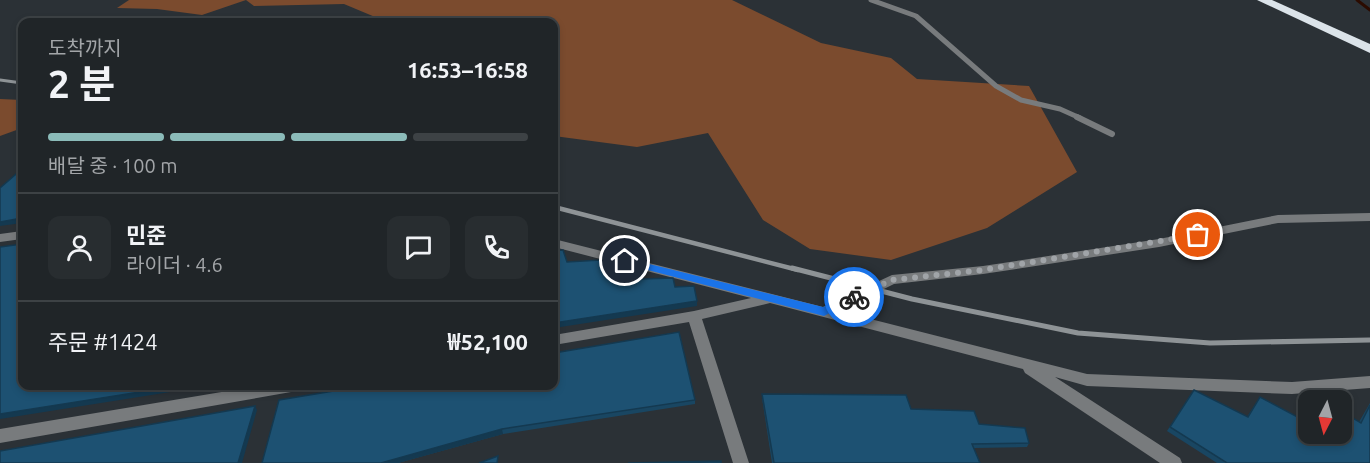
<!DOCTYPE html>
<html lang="ko">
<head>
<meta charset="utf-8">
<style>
	:root { --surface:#202528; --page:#282d30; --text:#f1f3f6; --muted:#a2a5a8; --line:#3d4245; --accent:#8bbbb9 }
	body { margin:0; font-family:Ubuntu,"Noto Sans KR",sans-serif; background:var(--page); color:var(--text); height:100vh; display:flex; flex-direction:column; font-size:22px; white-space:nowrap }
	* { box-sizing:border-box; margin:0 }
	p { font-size:20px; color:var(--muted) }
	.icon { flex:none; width:33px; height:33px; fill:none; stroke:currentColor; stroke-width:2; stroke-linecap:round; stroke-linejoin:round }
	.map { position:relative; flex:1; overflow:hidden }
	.side { position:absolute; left:18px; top:18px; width:540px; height:372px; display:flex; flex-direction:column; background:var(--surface); border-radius:12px; box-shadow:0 3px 9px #0003,0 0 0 2px var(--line) }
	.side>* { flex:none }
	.needle { width:39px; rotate:186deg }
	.tools { position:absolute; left:1298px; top:390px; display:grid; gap:12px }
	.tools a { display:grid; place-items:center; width:54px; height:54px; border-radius:12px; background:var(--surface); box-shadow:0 3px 9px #0003,0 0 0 2px var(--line); font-size:30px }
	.pin { position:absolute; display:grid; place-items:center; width:51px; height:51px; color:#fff; margin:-26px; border:3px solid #fff; border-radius:50%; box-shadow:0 2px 6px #0007 }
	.courier { position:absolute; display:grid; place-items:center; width:60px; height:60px; margin:-30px; border:4px solid #1a73e8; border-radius:50%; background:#fff; color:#222; box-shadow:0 2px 8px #0007 }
	.summary em { font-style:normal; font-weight:700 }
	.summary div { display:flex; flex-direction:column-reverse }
	.summary { display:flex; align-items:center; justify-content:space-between; height:102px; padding:0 30px }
	h1 { font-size:39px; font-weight:700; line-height:45px }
	.bar { display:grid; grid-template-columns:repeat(4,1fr); gap:9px 6px; align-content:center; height:72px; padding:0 30px }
	.bar i { height:8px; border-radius:4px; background:var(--line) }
	.bar .active { background:var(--accent) }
	.bar p { grid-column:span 4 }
	.line { display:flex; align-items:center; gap:15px; padding:0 30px; border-top:2px solid var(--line) }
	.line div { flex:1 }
	.round { display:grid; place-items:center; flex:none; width:63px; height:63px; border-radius:12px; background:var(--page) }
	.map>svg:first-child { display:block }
	.forest { fill:#7b4b2e }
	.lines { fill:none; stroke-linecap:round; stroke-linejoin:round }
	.stream { stroke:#2b0b00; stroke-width:3 }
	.lane-far1 { stroke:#787b7d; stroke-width:5 }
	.lane { stroke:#787b7d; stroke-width:6 }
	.street { fill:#787b7d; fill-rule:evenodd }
	.highway { fill:#dbe3e9; fill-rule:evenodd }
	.rail-far2 { stroke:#8e9396; stroke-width:3 }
	.rail-far1 { stroke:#8e9396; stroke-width:4.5 }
	.rail { stroke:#8e9396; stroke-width:5 }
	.wall { fill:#194662 }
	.shaded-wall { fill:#143950 }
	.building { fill:#1d5172; stroke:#143950; stroke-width:1.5 }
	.route { fill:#1a73e8 }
	.done { stroke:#a0a4a8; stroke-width:6; stroke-dasharray:0 10.8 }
</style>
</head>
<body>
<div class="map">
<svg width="1370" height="463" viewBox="0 0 1370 463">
	<rect width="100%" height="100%" fill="#2b3136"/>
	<!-- forest -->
	<g class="forest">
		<polygon points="129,0 246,0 202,15 157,9 117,8"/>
		<polygon points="246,0 732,0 821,43 891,58 917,79 1029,86 1077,172 987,228 891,260 810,249 763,220 708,133 637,147 554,136 554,22 387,22 344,4 254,6"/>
		<polygon points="0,99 22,100 22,128 0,136"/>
	</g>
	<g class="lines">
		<!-- stream -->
		<polyline class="stream" points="1357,0 1370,10"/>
		<!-- lane-far1 -->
		<polyline class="lane-far1" points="871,0 916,16 996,86 1021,100 1060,109 1080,118"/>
		<!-- lane -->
		<polyline class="lane" points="1077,117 1112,134"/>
		<!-- street -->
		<g class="street">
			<polygon points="1370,213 1370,221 1278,223 1159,247 983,274 894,284 839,311 1087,374 1292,382 1370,376 1370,388 1292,394 1087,386 1055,377 1180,458 1182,463 1160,463 1025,373 1023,369 770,303 702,319 749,463 733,463 689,322 554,345 554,335 694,311 751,298 554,247 554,239 823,307 892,275 983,266 1159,239 1278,215"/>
			<polygon points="22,231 22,239 0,242 0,234"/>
			<polygon points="258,386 298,386 296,390 291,392 0,443 0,429"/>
		</g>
		<!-- highway -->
		<polygon class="highway" points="1257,0 1272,0 1370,44 1370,53"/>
		<!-- rail-far2 -->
		<polyline class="rail-far2" points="0,80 22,83"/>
		<!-- rail-far1 -->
		<polyline class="rail-far1" points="554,207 798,270"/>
		<!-- rail -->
		<polyline class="rail" points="792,268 912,299 1078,333 1210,343 1370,340"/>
	</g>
	<!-- wall -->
	<g class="wall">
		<polygon points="762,394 911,409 979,424 1029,443 1027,447 974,448 980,463 772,463 762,398"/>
		<polygon points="1191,394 1247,417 1260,397 1304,421 1308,413 1308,434 1359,422 1370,403 1370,463 1217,463 1167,431"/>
		<polygon points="695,400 695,404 503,434 398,463 262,463"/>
	</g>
	<!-- shaded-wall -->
	<g class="shaded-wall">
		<polygon points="22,218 22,223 0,226 0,222"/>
		<polygon points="697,301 697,306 554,328 554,323"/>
		<polygon points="178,386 208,386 0,419 0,414"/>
		<polygon points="255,406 257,410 242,463 238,463"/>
		<polygon points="502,429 503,434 398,463 381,463"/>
	</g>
	<!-- building -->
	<g class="building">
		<polygon points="22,169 22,218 0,222 0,188"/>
		<polygon points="22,244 22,386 178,386 0,414 0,247"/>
		<polygon points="563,250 567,262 601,260 604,274 638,270 642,279 673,278 675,287 694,286 697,301 554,323 554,251"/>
		<polygon points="679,332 695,400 502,429 381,463 262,463 279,400 364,386 554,386 554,353"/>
		<polygon points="1194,390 1248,417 1260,397 1305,421 1308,416 1308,434 1341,434 1341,411 1361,423 1370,405 1370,463 1227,463 1170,427"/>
		<polygon points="762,394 906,395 911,409 974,411 979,424 1025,428 1029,443 972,444 980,463 774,463"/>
		<polygon points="255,406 238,463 0,463 0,451"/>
		<polygon points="498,456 497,463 479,463"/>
		<polygon points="721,461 721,463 628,463"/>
	</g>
	<!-- route -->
	<polygon class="route" points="625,258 823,307 854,293 860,297 824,316 621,263 620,261"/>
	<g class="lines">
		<!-- done -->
		<polyline class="done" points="854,297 892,280 983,270 1198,235"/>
	</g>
</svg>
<div class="tools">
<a><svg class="needle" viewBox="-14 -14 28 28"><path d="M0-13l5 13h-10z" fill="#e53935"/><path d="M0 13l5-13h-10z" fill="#a2a5a8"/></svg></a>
</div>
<div class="pin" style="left:1198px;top:235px;background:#ea580c"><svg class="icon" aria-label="bag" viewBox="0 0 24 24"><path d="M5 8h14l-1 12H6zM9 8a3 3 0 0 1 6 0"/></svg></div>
<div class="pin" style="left:625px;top:261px;background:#1f2937"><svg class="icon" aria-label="home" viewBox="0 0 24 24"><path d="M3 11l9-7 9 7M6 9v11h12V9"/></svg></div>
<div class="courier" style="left:854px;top:297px"><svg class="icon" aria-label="bike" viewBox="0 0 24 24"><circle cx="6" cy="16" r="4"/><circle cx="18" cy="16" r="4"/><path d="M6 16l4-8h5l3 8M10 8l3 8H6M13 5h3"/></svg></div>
<section class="side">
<div class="summary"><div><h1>2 분</h1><p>도착까지</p></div><em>16:53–16:58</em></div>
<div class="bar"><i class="active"></i><i class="active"></i><i class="active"></i><i></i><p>배달 중 · 100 m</p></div>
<div class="line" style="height:108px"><a class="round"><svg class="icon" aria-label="person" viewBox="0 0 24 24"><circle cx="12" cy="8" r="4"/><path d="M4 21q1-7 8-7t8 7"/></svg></a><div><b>민준</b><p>라이더 · 4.6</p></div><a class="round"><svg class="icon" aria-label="chat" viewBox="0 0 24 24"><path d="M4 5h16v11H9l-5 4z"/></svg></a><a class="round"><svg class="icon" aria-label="phone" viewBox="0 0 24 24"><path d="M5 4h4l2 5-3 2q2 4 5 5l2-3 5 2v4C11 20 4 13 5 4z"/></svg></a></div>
<div class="line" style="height:78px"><div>주문 #1424</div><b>₩52,100</b></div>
</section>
</div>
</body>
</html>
